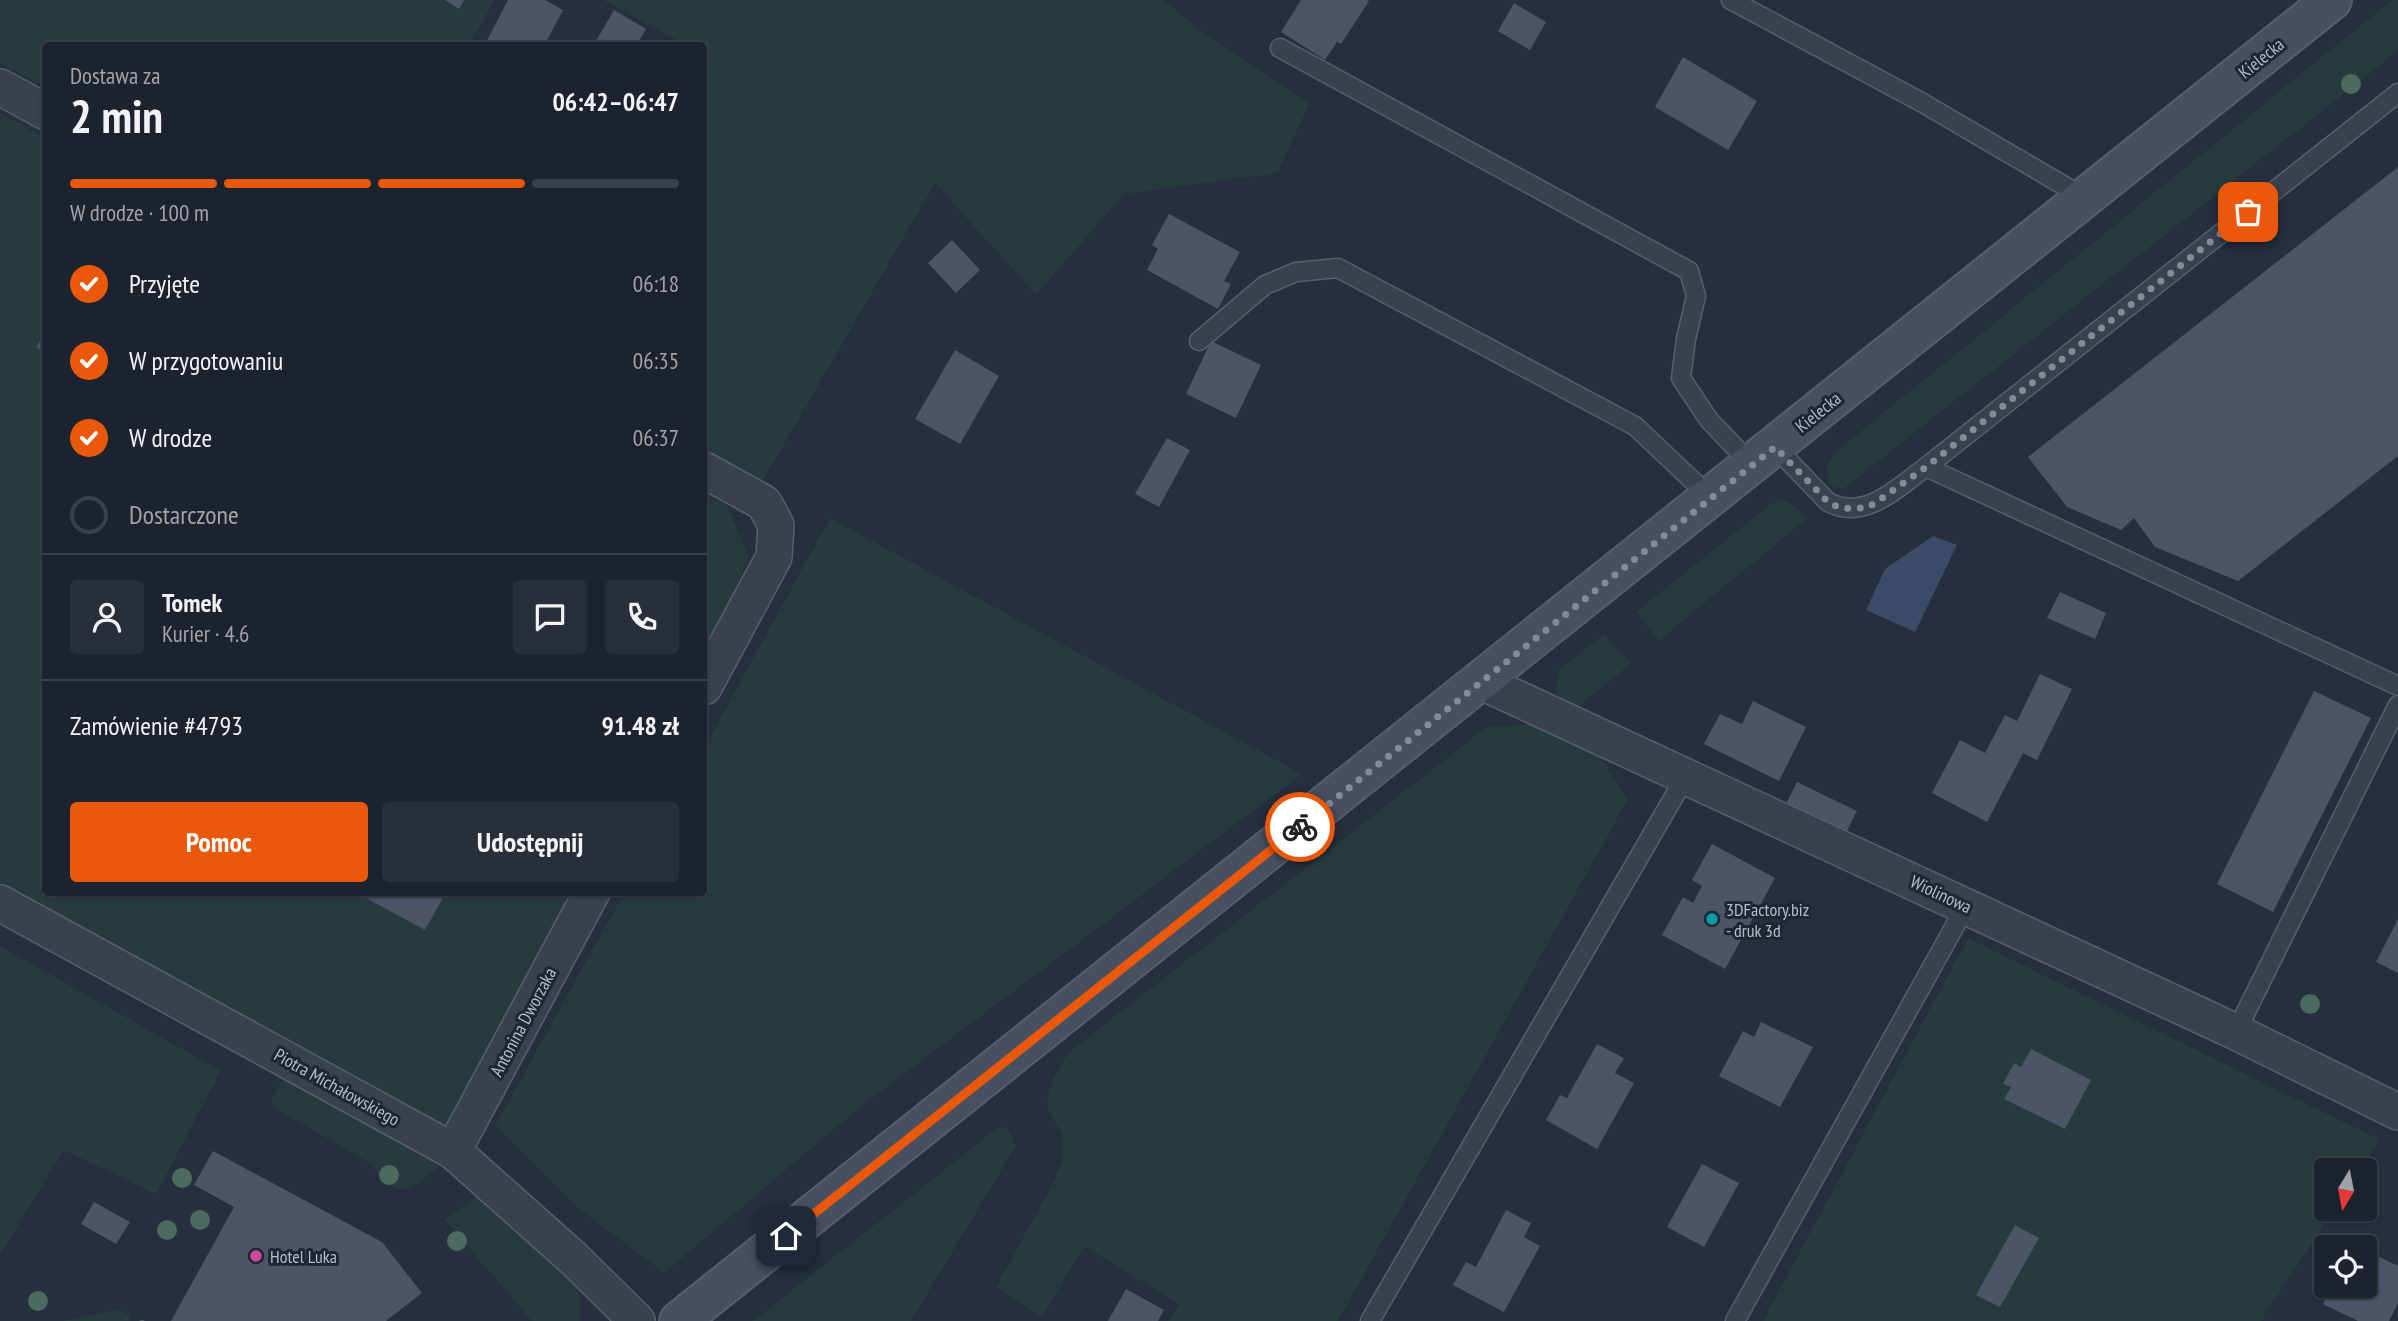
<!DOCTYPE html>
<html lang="pl">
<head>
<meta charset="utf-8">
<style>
	:root { --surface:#1c232e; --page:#292f3a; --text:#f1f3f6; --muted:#a0a4aa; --line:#3a404a; --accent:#ea580c }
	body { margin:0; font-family:"PT Sans Narrow",sans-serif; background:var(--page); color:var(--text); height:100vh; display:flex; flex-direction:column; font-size:26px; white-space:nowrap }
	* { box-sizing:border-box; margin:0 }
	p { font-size:23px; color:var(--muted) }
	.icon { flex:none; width:38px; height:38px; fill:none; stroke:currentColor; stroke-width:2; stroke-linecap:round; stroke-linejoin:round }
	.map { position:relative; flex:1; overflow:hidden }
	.side { position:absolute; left:42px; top:42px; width:665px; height:854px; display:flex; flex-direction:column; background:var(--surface); border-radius:7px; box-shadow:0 2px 5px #0004,0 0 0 2px var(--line) }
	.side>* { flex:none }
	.needle { width:46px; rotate:190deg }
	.controls { position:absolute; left:2314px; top:1158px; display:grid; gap:14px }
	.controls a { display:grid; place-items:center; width:63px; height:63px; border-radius:7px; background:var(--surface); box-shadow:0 2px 5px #0004,0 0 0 2px var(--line); font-size:35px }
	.pin { position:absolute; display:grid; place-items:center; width:60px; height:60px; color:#fff; margin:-30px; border-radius:14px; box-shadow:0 4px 10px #0006 }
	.courier { position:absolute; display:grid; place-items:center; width:70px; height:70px; margin:-35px; border:5px solid #ea580c; border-radius:50%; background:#fff; color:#222; box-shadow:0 2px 9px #0007 }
	.summary em { font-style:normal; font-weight:700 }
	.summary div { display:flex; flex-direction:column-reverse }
	.summary { display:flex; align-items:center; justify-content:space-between; height:119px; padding:0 28px }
	h1 { font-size:46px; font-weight:700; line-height:52px }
	.bar { display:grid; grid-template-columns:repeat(4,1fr); gap:10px 7px; align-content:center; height:84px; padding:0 28px }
	.bar i { height:9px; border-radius:5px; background:var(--line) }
	.bar .current { background:var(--accent) }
	.bar p { grid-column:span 4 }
	.line { display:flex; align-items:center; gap:18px; padding:0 28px; border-top:2px solid var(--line) }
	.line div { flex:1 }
	.round { display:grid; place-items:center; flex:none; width:74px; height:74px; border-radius:7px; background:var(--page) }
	ol { padding:0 28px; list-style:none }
	li { display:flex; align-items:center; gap:21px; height:77px }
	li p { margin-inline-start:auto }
	li .icon { padding:7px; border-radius:50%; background:var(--accent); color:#fff; stroke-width:4 }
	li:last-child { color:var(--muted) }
	li i { width:38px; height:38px; border:4px solid var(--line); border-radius:50% }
	.cta { display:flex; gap:14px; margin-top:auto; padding:14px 28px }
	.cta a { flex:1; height:80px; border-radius:7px; background:var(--accent); color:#fff; font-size:28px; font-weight:700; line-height:80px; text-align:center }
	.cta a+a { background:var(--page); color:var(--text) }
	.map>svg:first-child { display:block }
	.green { fill:#273b3f }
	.water { fill:#3b4b67 }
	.building { fill:#4b5567 }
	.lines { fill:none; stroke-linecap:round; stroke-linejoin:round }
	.service-casing { stroke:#575f6c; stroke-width:21 }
	.minor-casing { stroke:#575f6c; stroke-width:38 }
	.secondary-casing { stroke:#575f6c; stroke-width:42 }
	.path { stroke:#45585c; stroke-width:4.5; stroke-dasharray:5 5; stroke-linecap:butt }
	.service { stroke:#39414e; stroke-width:18 }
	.minor { stroke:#39414e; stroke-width:35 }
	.secondary { stroke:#475061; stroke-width:38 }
	.tree { fill:#4d6a5e }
	.done { stroke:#838b98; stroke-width:7; stroke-dasharray:0 12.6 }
	.route { stroke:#ea580c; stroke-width:9 }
	.culture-dot { fill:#0f9aa8; stroke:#1e2634; stroke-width:2.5 }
	.hotel-dot { fill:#d1479c; stroke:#1e2634; stroke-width:2.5 }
	.labels { text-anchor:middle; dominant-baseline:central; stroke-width:6; stroke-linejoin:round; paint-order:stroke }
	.street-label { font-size:18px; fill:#b5bcc9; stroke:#1e2634 }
	.poi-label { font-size:18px; fill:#b5bcc9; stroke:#1e2634; text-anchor:start }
</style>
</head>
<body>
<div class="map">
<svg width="2398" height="1321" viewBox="0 0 2398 1321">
	<rect width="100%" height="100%" fill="#252f3e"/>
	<!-- green -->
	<g class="green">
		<polygon points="0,0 494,0 470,45 46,46 45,87 0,63"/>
		<polygon points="603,0 1163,0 1196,27 1309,104 1278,173 1124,194 1036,295 935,183 763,481 704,449 704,46 686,45"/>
		<path d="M2392 0H2398V51L1843 489 1831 486C1824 473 1826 465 1834 453Z"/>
		<polygon points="0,113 45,138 46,892 575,893 445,1136 0,885"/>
		<polygon points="704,493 727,506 749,557 728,605 704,651"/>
		<polygon points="1780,500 1789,502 1808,518 1659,640 1636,612 1770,505"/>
		<polygon points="830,518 1302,774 859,1108 664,1273 578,1208 495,1126 624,893 704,892 704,748"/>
		<path d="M1604 635 1631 663 1577 708C1554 697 1554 695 1559 669Z"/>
		<polygon points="1533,724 1599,756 1628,799 1338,1321 1169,1321 1179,1304 1084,1246 1042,1317 996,1287 1051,1187 1063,1160 1062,1133 1049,1113 1047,1100 1054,1076 1069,1052 1487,727"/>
		<polygon points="1968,938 2380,1140 2359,1171 2326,1171 2326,1209 2334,1209 2261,1321 1763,1321"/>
		<polygon points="0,946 221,1071 156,1194 64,1150 0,1255"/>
		<path d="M285 1076 435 1158 440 1166C406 1194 399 1202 370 1163L273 1107 272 1097Z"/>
		<polygon points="1000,1126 1009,1130 1016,1146 911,1321 753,1321"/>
		<polygon points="477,1197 488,1199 574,1286 580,1297 580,1321 532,1321 444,1219"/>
		<polygon points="119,1309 130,1316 129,1321 63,1321"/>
	</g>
	<!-- water -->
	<polygon class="water" points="1933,536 1957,545 1915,632 1866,610 1885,569"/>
	<!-- building -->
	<g class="building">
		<polygon points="445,0 464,0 459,9"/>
		<polygon points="508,0 545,0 563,10 544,46 484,46"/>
		<polygon points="1301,0 1367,0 1369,1 1341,44 1337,42 1325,60 1281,32"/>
		<polygon points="1514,3 1546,22 1530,50 1498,31"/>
		<polygon points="614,10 646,29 636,46 604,46 596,41"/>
		<polygon points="1683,57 1757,101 1728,150 1655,107"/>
		<polygon points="2398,167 2398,456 2238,581 2155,547 2134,518 2121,530 2067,507 2028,457"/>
		<polygon points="1169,214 1240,252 1224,281 1231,284 1218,309 1147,270 1158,249 1152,245"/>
		<polygon points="952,240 980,270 956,293 928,263"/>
		<polygon points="46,330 46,352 36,348"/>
		<polygon points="1211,341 1261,365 1236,418 1186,394"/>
		<polygon points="955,350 999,376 960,444 915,419"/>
		<polygon points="1167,438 1190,450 1159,507 1135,494"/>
		<polygon points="2060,592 2106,613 2095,639 2047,618"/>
		<polygon points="2040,674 2072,689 2037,760 2023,753 1987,822 1932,793 1960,740 1985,753 2005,715 2017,721"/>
		<polygon points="2314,691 2371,718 2273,912 2217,884"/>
		<polygon points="1753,701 1806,727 1779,781 1704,744 1720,714 1742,724"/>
		<polygon points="1797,782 1857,811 1845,835 1785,806"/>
		<polygon points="1712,844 1775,878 1725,969 1662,935 1683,897 1693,903 1702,886 1692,880"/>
		<polygon points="355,892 446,892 425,930"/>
		<polygon points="2398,919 2398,973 2376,962"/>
		<polygon points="1761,1022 1813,1047 1780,1107 1719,1076 1743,1031 1754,1037"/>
		<polygon points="1597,1044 1624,1058 1615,1073 1634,1083 1597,1149 1546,1120 1560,1095 1567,1098"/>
		<polygon points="2031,1049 2091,1080 2065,1129 2004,1099 2011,1087 2003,1084 2014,1063 2021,1067"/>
		<polygon points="213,1151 382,1242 422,1293 386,1321 171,1321 234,1207 194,1185"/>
		<polygon points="1702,1164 1739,1183 1704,1247 1667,1227"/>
		<polygon points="94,1202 130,1222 116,1244 81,1224"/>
		<polygon points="1506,1210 1531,1223 1524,1237 1540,1246 1504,1312 1453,1285 1466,1262 1476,1267"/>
		<polygon points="2015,1225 2039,1238 2000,1307 1976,1295"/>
		<polygon points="2364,1249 2398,1266 2398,1303 2389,1321 2358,1321 2323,1304 2330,1289 2316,1282 2326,1263 2326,1286 2364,1286"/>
		<polygon points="1126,1289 1164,1310 1158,1321 1108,1321"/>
	</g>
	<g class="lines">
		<defs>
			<g id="service">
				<polyline points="1731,0 1921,102 2085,198"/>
				<polyline points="1280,48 1689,271 1696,296 1686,339 1681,378 1709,420 1752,465"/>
				<polyline points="1199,341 1265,285 1296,272 1338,268 1635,426 1711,498"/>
				<path d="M1775 447 1828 502C1865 522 1898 487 1926 467L2398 93"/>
				<polyline points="1926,467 2398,686"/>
				<polyline points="2236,1032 2398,705"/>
				<polyline points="1370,1321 1686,776"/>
				<polyline points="1735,1321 1966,906"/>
			</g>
			<g id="minor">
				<polyline points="0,87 46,112"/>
				<polyline points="704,470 764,503 776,525 774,557 704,687"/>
				<polyline points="1482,682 2236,1032 2398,1112"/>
				<polyline points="0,903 453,1151 573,1258 637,1321"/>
				<polyline points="453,1151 592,892"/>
			</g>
			<polyline id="secondary" points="679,1321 2332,0"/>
		</defs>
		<!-- service casing -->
		<use href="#service" class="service-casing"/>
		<!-- minor casing -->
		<use href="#minor" class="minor-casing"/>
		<!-- secondary casing -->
		<use href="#secondary" class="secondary-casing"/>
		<!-- path -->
		<polyline class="path" points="142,1321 142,1320"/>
		<!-- service -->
		<use href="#service" class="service"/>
		<!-- minor -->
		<use href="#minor" class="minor"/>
		<!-- secondary -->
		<use href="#secondary" class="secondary"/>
	</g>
	<!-- trees -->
	<g class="tree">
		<circle cx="2351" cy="84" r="10"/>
		<circle cx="2310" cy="1004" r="10"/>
		<circle cx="389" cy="1175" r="10"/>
		<circle cx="182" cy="1178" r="10"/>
		<circle cx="200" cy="1220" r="10"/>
		<circle cx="167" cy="1230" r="10"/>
		<circle cx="457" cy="1241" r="10"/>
		<circle cx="38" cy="1301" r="10"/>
	</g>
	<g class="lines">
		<!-- done -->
		<polyline class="done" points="1300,827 1775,447 1828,502 1836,506 1851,509 1869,507 1888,494 1926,467 2248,212"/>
		<!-- route -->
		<polyline class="route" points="786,1236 1300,827"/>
	</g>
	<!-- markers -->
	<circle class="culture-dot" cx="1712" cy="919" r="7"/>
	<circle class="hotel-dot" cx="256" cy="1256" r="7"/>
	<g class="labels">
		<!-- street labels -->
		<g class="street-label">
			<text transform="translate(2261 58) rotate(-39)">Kielecka</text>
			<text transform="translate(1818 412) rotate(-39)">Kielecka</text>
			<text transform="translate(1941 894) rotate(25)">Wiolinowa</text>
			<text transform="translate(523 1022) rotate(-62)">Antonina Dworzaka</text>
			<text transform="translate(337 1087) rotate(29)">Piotra Michałowskiego</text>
		</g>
		<!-- poi labels -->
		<g class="poi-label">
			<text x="1726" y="909">3DFactory.biz<tspan x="1726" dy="21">- druk 3d</tspan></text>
			<text x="270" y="1256">Hotel Luka</text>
		</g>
	</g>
</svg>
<div class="controls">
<a><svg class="needle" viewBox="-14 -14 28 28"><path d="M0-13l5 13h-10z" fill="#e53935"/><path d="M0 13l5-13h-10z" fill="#a0a4aa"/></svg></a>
<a><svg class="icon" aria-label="locate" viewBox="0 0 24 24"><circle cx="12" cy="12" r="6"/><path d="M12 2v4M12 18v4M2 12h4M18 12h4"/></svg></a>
</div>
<div class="pin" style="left:2248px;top:212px;background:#ea580c"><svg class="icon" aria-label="bag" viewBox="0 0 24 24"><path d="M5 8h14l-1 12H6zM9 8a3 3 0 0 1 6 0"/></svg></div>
<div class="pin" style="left:786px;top:1236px;background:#1f2937"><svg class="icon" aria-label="home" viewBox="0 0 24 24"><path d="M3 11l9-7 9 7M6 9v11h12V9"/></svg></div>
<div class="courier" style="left:1300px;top:827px"><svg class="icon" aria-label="bike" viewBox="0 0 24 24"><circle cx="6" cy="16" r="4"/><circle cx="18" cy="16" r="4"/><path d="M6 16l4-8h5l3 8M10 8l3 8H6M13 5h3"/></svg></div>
<section class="side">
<div class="summary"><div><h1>2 min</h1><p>Dostawa za</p></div><em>06:42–06:47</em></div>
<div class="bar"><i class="current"></i><i class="current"></i><i class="current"></i><i></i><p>W drodze · 100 m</p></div>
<ol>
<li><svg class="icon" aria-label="check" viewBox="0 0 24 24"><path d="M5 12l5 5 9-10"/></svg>Przyjęte<p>06:18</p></li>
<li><svg class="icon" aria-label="check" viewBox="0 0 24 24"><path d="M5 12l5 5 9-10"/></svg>W przygotowaniu<p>06:35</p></li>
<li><svg class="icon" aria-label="check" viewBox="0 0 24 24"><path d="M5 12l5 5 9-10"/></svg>W drodze<p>06:37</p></li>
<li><i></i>Dostarczone</li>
</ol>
<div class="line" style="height:126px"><a class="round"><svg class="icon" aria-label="person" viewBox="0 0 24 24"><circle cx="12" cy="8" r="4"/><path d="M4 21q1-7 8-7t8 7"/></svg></a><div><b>Tomek</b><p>Kurier · 4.6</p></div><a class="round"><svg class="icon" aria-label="chat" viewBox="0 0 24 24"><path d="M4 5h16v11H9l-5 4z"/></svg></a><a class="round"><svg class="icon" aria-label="phone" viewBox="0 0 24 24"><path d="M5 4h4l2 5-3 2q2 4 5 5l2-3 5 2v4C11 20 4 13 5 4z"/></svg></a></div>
<div class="line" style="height:91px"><div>Zamówienie #4793</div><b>91.48 zł</b></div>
<div class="cta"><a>Pomoc</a><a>Udostępnij</a></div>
</section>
</div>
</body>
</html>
